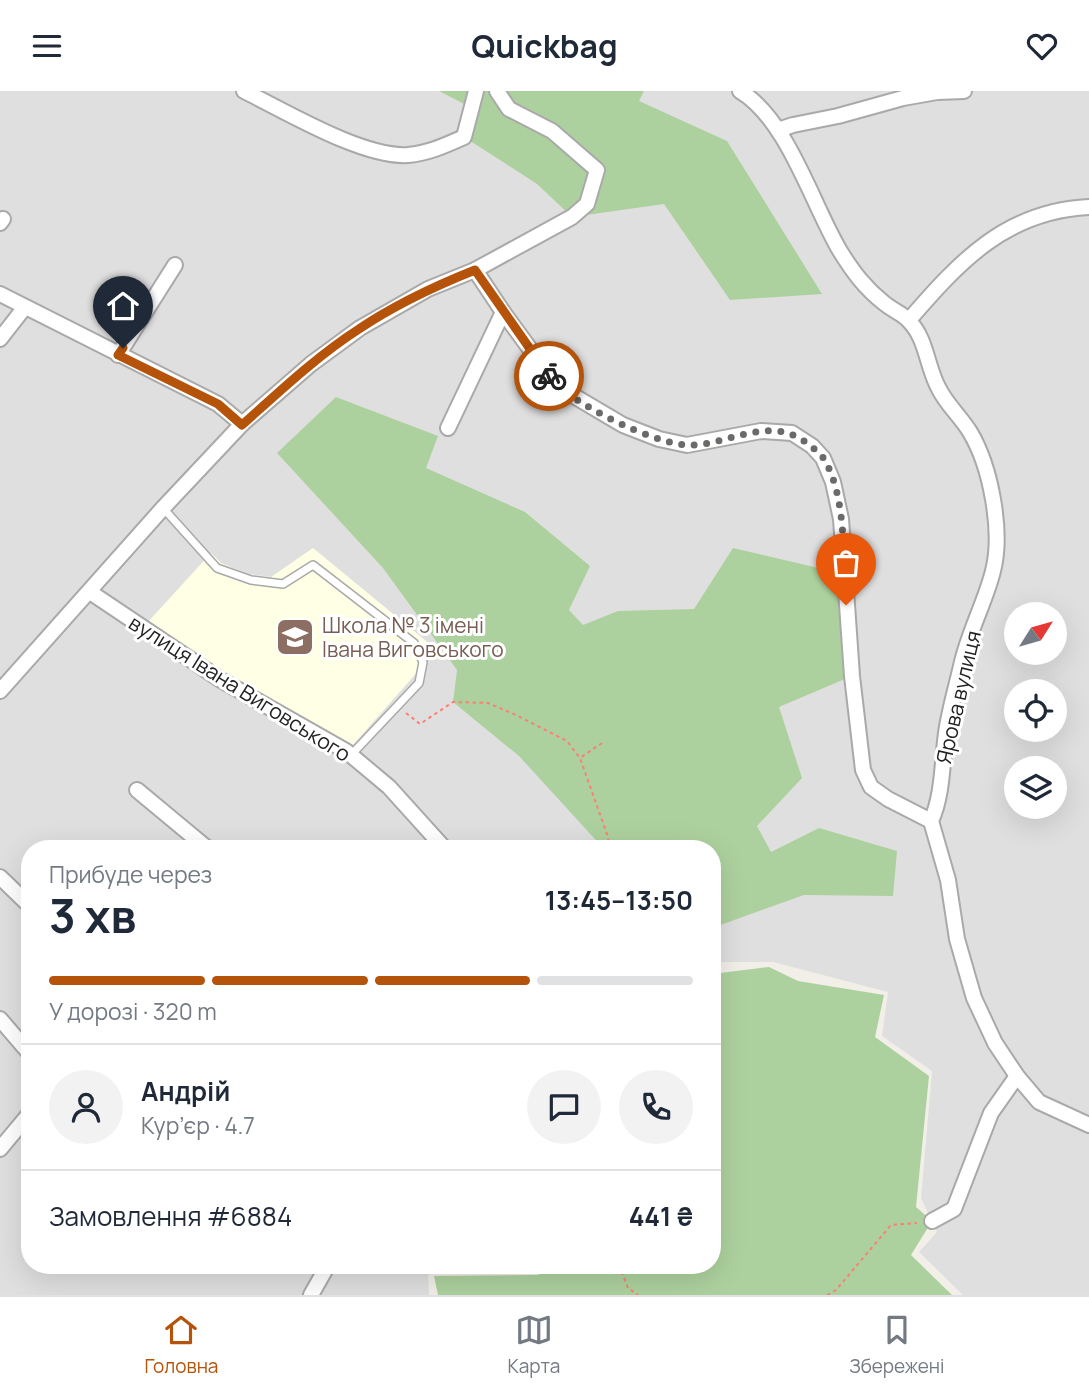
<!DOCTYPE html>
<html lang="uk">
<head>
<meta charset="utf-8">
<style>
	:root { --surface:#fff; --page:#f2f2f3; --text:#1f2937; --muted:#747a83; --line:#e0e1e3; --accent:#b45309 }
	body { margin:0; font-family:Manrope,sans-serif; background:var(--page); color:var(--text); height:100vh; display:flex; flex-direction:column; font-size:26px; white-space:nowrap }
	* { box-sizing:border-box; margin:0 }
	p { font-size:23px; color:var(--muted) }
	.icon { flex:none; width:38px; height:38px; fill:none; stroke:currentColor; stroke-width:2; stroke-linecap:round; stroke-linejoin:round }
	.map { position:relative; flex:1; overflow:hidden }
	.side { position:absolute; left:21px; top:749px; width:700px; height:434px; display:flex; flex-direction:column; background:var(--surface); border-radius:28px; box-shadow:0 7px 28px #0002 }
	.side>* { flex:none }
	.needle { width:46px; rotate:53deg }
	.tools { position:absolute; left:1004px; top:511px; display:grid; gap:14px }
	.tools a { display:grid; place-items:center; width:63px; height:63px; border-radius:50%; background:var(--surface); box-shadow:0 7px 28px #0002; font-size:35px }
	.pin { position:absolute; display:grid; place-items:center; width:60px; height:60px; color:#fff; margin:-72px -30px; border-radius:50% 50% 50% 0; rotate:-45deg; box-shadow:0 0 7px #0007 }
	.pin .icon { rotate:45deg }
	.courier { position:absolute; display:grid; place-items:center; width:70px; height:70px; margin:-35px; border:5px solid #b45309; border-radius:50%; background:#fff; color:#222; box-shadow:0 2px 9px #0007 }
	.overview em { font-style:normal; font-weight:700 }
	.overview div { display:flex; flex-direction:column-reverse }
	.overview { display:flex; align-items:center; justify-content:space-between; height:119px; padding:0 28px }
	h1 { font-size:46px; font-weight:700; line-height:52px }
	.bar { display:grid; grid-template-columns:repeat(4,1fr); gap:10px 7px; align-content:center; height:84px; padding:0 28px }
	.bar i { height:9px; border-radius:5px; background:var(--line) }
	.bar .selected { background:var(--accent) }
	.bar p { grid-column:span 4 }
	.line { display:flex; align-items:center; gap:18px; padding:0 28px; border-top:2px solid var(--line) }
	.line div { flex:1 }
	.round { display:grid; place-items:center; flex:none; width:74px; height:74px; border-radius:37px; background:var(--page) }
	header { display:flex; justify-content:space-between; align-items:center; height:91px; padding:0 28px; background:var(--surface); font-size:32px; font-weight:700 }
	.dock { display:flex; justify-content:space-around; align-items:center; height:98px; border-top:2px solid var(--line); background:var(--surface); font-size:19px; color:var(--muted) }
	.dock a { display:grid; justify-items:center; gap:4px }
	.dock .selected { color:var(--accent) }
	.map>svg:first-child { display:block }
	.residential { fill:#e0dfdf; fill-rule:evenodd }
	.education { fill:#ffffe5 }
	.forest { fill:#add19e }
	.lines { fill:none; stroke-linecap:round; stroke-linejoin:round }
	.lane-casing { stroke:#a9a9a9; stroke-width:10 }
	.street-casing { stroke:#a9a9a9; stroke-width:18 }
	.path { stroke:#fa8072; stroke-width:2; stroke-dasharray:3.5 3.5; stroke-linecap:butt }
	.lane { stroke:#fff; stroke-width:7 }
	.street { stroke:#fff; stroke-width:14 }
	.done { stroke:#6b6a68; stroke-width:7; stroke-dasharray:0 12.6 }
	.route { stroke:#b45309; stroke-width:9 }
	.labels { text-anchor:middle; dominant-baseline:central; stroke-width:6; stroke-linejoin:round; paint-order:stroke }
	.education-label { font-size:21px; fill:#785e54; stroke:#fff; text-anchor:start }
	.street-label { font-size:21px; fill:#222; stroke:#fff }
</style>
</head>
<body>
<header><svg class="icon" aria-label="menu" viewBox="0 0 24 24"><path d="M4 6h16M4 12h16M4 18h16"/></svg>Quickbag<svg class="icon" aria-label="heart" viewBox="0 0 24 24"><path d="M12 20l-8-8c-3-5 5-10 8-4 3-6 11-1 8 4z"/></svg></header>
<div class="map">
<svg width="1089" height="1204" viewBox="0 0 1089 1204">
	<rect width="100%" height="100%" fill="#f2efe9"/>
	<!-- residential -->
	<path class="residential" d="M0 0H1089V1204H963L919 1161 937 1141 921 1107 932 980 882 945 888 901 773 871H716L712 874V758H30V1174H542L428 1179 429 1204H0ZM1017 523H1055V562H1017ZM1017 600H1055V639H1017ZM1017 677H1055V716H1017Z"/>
	<!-- education -->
	<polygon class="education" points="313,457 437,559 351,656 292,623 147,532 211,462 221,472 248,483 271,486"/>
	<!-- forest -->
	<g class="forest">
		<polygon points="439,0 644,0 639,10 727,50 822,203 730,209 664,113 572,126 537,93 464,46 472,17"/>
		<polygon points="336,306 438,345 426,377 525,421 590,475 569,519 583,534 618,520 694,518 733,457 844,483 852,585 779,616 802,687 757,735 771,761 819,737 897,760 893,805 804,804 712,837 712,758 604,758 519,665 453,611 457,579 383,477 277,362"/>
		<polygon points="769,876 798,890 884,904 875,946 929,985 916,1116 932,1130 911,1164 952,1204 438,1204 434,1185 538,1184 554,1174 712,1174 712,883"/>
	</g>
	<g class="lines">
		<defs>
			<polyline id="lane" points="163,417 217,477 251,489 283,493 313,474 414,552 423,571 419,592 351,664"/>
			<g id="street">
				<path d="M244 0C285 20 363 67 408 64 429 62 446 54 464 46L476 0"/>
				<path d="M740 0C788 29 812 113 840 160 853 181 865 197 884 212 892 219 904 223 910 231 927 249 927 277 939 298 947 314 961 326 970 341 991 376 1003 441 993 480 985 512 968 542 961 575 956 597 949 620 946 642 942 671 943 704 931 730L948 789 957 848 974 907 995 952 1017 985 1039 1011 1089 1034"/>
				<polyline points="778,39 793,34 838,25 903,7 937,1 964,0"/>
				<polyline points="0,132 3,128"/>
				<polyline points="0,203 218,313 242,333"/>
				<polyline points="503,221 557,295 623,334 659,348 687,354 761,340 792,342 812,355 823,367 833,391 841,428 852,585 863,679 871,696 888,708 931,730"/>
				<path d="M909 229C960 170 1006 120 1089 116"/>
				<polyline points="0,248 25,216"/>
				<polyline points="118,264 175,174"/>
				<polyline points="448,337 503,221 475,179"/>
				<polyline points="90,501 221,589 346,660 389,696 445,758"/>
				<polyline points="0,600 163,417 242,333 311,273 360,237 428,198 475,179 572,126 587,113 597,79 552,40 509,18 497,0"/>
				<polyline points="137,699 208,758"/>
				<polyline points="0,786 30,815"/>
				<polyline points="0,928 30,963"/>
				<polyline points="0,1058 30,1022"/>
				<polyline points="932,1130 954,1118 991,1022 1017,985"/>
				<polyline points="311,1204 328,1174"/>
			</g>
		</defs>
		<!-- lane casing -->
		<use href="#lane" class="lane-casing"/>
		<!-- street casing -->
		<use href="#street" class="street-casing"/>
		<!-- path -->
		<g class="path">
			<polyline points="406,622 420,633 453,611 488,612 516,624 567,650 580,667"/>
			<polyline points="602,652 580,667 608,746 609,758"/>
			<polyline points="619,1174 628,1197 638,1204"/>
			<polyline points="827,1204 836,1199 891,1134 917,1132"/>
		</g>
		<!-- lane -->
		<use href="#lane" class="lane"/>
		<!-- street -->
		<use href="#street" class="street"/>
	</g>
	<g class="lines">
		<!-- done -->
		<path class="done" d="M549 285C571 313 651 351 686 354 725 356 766 324 804 350 811 355 819 361 824 368 847 406 843 471 846 514"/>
		<!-- route -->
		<path class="route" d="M123 257 118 264 218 313 242 334C280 300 317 265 359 238 396 213 435 195 475 179L549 285"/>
	</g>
	<!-- icons -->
	<defs>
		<symbol id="school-square" viewBox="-11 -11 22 22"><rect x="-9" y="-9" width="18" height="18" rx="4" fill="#8d6e63" stroke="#fff"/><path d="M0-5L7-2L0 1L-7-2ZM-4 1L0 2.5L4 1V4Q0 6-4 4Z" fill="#fff"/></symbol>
	</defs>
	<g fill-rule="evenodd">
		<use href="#school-square" x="273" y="524" width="44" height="44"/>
	</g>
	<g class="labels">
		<!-- education labels -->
		<g class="education-label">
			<text x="322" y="534">Школа № 3 імені<tspan x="322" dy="24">Івана Виговського</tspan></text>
		</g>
		<!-- street labels -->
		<g class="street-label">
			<text transform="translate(240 597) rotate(32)">вулиця Івана Виговського</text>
			<text transform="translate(958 606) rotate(-77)">Ярова вулиця</text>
		</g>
	</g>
</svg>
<div class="tools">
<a><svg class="needle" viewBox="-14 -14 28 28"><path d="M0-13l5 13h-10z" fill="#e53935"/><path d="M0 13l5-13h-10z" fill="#747a83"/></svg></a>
<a><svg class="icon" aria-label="locate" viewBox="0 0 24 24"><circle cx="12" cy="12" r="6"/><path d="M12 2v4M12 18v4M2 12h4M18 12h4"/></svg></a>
<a><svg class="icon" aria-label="layers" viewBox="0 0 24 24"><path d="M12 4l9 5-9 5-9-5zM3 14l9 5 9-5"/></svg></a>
</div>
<div class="pin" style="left:846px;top:514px;background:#ea580c"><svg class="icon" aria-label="bag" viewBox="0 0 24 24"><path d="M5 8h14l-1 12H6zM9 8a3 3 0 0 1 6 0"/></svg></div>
<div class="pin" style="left:123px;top:257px;background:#1f2937"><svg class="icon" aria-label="home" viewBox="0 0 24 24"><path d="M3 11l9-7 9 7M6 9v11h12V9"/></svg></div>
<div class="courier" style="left:549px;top:285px"><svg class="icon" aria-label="bike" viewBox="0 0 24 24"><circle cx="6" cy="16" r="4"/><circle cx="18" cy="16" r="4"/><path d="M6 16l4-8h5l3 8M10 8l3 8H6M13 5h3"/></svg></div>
<section class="side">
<div class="overview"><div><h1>3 хв</h1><p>Прибуде через</p></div><em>13:45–13:50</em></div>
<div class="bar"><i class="selected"></i><i class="selected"></i><i class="selected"></i><i></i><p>У дорозі · 320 m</p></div>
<div class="line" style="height:126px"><a class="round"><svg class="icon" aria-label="person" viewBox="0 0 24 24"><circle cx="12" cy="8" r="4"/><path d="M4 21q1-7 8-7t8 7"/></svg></a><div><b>Андрій</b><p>Кур’єр · 4.7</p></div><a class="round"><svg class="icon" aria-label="chat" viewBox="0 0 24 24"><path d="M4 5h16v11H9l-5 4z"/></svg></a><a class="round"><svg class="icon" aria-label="phone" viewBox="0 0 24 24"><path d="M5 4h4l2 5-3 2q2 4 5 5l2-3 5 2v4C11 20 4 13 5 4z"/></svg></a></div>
<div class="line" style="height:91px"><div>Замовлення #6884</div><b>441 ₴</b></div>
</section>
</div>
<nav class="dock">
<a class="selected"><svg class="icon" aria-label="home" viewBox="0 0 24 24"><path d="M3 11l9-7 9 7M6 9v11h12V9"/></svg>Головна</a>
<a><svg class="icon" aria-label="map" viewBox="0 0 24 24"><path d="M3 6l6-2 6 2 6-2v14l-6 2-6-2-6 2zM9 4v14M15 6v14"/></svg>Карта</a>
<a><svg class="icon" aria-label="saved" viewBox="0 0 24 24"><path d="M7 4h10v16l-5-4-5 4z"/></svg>Збережені</a>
</nav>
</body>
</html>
